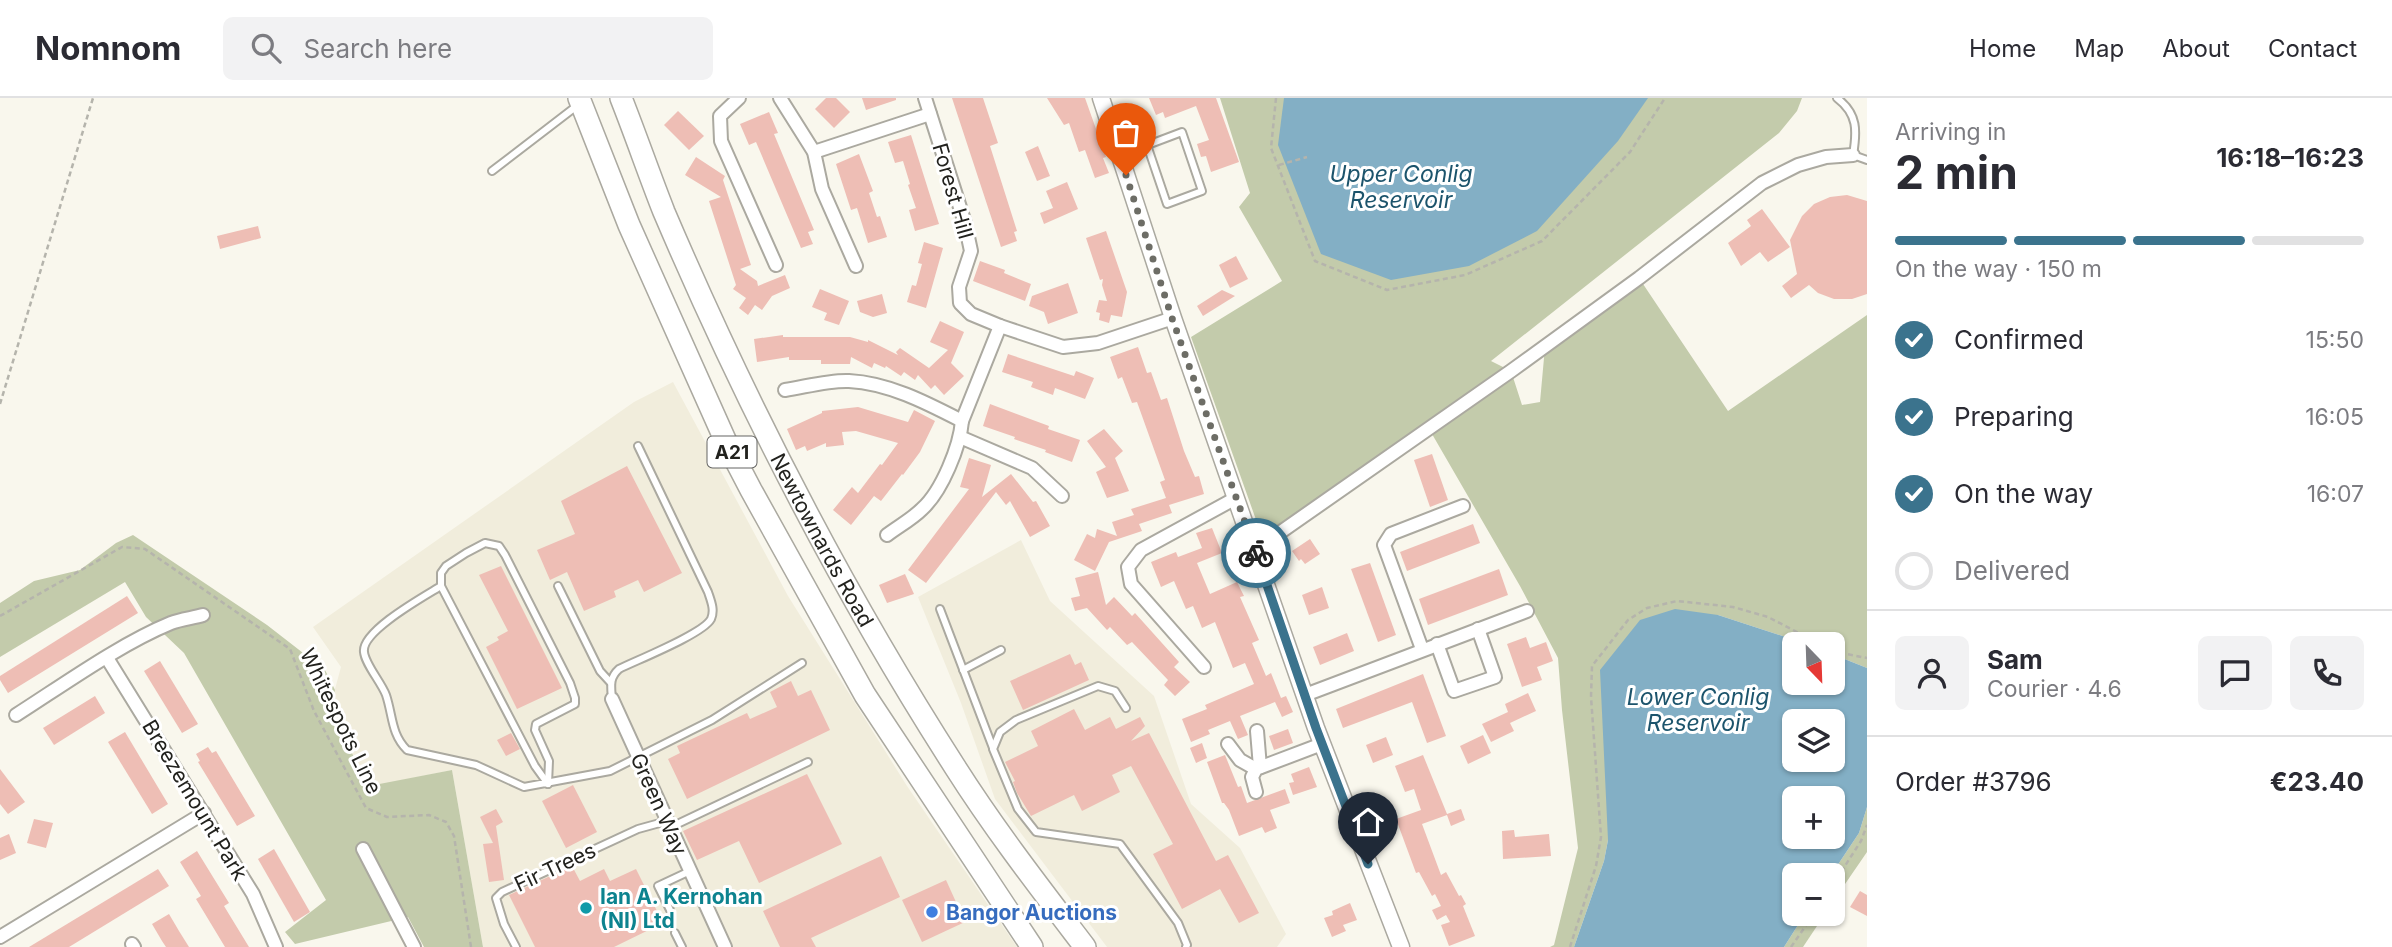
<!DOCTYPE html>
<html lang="en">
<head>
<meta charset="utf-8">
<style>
	:root { --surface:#fff; --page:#f2f2f3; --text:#2b2b33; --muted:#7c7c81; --line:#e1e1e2; --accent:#3b738d }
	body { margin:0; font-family:Inter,sans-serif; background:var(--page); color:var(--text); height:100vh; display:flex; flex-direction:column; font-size:26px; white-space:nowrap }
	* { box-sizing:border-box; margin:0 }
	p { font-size:23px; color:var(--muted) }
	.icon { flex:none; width:38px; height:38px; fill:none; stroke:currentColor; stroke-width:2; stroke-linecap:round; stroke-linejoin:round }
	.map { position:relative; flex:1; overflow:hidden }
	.sheet { display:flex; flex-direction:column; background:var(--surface); width:525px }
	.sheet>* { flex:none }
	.needle { width:46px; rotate:157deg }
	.tools { position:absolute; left:1782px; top:534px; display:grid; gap:14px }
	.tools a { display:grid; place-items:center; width:63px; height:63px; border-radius:10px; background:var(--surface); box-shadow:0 2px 5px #0004; font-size:35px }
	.pin { position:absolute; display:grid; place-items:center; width:60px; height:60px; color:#fff; margin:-72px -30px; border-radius:50% 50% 50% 0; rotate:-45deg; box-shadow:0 0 7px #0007 }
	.pin .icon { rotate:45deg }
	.courier { position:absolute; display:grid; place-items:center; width:70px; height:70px; margin:-35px; border:5px solid #3b738d; border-radius:50%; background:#fff; color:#222; box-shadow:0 2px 9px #0007 }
	.headline em { font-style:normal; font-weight:700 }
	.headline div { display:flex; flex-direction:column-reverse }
	.headline { display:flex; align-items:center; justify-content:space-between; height:119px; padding:0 28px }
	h1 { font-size:46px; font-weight:700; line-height:52px }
	.bar { display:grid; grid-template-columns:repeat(4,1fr); gap:10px 7px; align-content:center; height:84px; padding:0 28px }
	.bar i { height:9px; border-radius:5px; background:var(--line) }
	.bar .on { background:var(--accent) }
	.bar p { grid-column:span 4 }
	.line { display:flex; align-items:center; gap:18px; padding:0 28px; border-top:2px solid var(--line) }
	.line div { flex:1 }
	.round { display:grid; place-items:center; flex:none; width:74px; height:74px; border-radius:10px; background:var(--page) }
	ol { padding:0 28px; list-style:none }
	li { display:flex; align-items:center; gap:21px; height:77px }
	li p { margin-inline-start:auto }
	li .icon { padding:7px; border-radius:50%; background:var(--accent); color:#fff; stroke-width:4 }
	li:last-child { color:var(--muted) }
	li i { width:38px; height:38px; border:4px solid var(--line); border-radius:50% }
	header { display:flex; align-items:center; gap:42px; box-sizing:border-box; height:98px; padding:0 35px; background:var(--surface); border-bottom:2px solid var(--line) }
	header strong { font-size:33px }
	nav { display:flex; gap:38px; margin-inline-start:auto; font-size:24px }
	.search { width:490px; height:63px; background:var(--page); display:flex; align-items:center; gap:18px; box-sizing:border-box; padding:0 24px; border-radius:10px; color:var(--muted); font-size:26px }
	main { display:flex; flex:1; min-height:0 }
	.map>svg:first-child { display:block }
	.built { fill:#f1eddc }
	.green { fill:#c3cbab }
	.water { fill:#83afc5; fill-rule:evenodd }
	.building { fill:#eebeb5 }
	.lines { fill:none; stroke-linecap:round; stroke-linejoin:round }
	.service-casing { stroke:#aba9a0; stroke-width:10 }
	.minor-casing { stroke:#aba9a0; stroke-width:16 }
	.tertiary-casing { stroke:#aba9a0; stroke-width:19 }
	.trunk-casing { stroke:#aba9a0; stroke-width:24 }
	.path { stroke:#b5b4ac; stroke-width:2.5; stroke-dasharray:5 3.5; stroke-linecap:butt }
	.service { stroke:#fff; stroke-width:6 }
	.minor { stroke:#fff; stroke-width:12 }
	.tertiary { stroke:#fff; stroke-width:16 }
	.trunk { stroke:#fff; stroke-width:21 }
	.done { stroke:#6d6d66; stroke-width:7; stroke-dasharray:0 12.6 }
	.route { stroke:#3b738d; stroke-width:9 }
	.culture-dot { fill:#0f9aa8; stroke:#fff; stroke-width:2.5 }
	.shop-dot { fill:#3f7fe0; stroke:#fff; stroke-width:2.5 }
	.labels { text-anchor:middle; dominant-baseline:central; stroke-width:6; stroke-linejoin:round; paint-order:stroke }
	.shield { fill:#fff; stroke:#646462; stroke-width:2 }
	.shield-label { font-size:19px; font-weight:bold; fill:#22221e }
	.street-label { font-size:21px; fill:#22221e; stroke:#fff }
	.culture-label { font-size:21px; font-weight:bold; fill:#0d838f; stroke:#fff; text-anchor:start }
	.shop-label { font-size:21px; font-weight:bold; fill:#366cbe; stroke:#fff; text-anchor:start }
	.water-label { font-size:23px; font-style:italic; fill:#1c546c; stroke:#fff }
</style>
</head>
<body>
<header>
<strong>Nomnom</strong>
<div class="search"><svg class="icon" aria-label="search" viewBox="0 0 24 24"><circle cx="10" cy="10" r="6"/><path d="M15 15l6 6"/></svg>Search here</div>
<nav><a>Home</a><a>Map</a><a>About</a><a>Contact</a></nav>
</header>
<main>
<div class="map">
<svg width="1867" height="849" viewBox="0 0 1867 849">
	<rect width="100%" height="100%" fill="#f9f7ed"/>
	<!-- built -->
	<g class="built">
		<polygon points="673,284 788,498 907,688 1017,849 483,849 452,672 369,689 329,613 341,569 313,529 634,304"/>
		<polygon points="1021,442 1050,503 1154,598 1191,706 1240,750 1286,836 1277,849 1107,849 995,701 961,605 918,499"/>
	</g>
	<!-- green -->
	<g class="green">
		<polygon points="1220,0 1802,0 1797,13 1779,35 1491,263 1511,273 1522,307 1540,304 1545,249 1639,180 1728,313 1867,217 1867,570 1832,556 1832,546 1807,546 1718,517 1608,742 1604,763 1574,849 1550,849 1554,847 1578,750 1562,612 1558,560 1520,488 1432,336 1268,436 1260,433 1191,239 1282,183 1239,109 1250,95"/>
		<path d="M1135 21C1147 24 1151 31 1144 42L1127 47 1120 25Z"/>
		<polygon points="133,437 267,527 325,572 335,592 330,613 369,688 452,672 483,849 424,849 408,819 295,846 285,834 326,802 184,555 146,519 125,484 0,559 0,505 34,483 80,472 116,445"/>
		<polygon points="1867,709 1867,754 1832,805 1831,777 1859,735"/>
		<polygon points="1805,816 1825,816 1803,849 1784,849"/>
	</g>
	<!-- water -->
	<g class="water">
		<polygon points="1284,0 1648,0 1618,43 1537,133 1469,168 1391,182 1321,156 1278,47"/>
		<path d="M1675 511 1718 517 1807 546H1794V584H1832V556L1867 570V709L1859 735 1831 777H1794V816H1805L1784 849H1574L1604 763 1608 742 1600 572 1640 522ZM1794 623H1832V662H1794ZM1794 700H1832V738H1794Z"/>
	</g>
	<!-- building -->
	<g class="building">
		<polygon points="826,0 836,0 850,14 834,30 815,11"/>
		<polygon points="862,0 896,0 896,2 866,12"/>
		<polygon points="952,0 983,0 998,45 990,48 1017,133 1014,134 1017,143 1001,149"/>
		<polygon points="1047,0 1085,0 1106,59 1103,60 1109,75 1095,80 1085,52 1079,54 1069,25 1064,27"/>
		<polygon points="1149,0 1216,0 1239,64 1211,74 1206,58 1201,59 1197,46 1209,42 1196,8 1165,20 1163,14 1156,17"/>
		<polygon points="678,13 704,38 689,52 664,27"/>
		<polygon points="769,14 778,35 774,36 814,132 808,134 813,146 801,150 756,44 749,47 740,26"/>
		<polygon points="911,37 939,126 915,133 909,112 916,110 908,87 910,86 903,63 895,65 888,44"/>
		<polygon points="1038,48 1050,78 1037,83 1025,54"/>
		<polygon points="859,56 873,93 869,95 877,119 880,118 887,139 868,145 857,110 851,112 836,66"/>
		<polygon points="696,59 725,78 723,82 751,167 740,171 757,183 758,188 785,177 790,190 772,198 762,212 755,207 748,217 739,210 746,200 733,191 736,187 709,103 721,99 685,77"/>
		<polygon points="1067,84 1078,111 1044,126 1040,115 1053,110 1046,93"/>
		<polygon points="1847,97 1867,103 1867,196 1852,201 1834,201 1818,195 1809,187 1791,200 1782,188 1797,176 1790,142 1802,118 1814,106 1830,99"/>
		<polygon points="1762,111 1790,149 1768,164 1760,154 1741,168 1728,145 1751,128 1747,122"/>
		<polygon points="258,128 261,140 220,151 217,138"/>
		<polygon points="1106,133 1127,194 1122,219 1111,217 1109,225 1099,222 1100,215 1096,214 1099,202 1107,203 1102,187 1103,181 1100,182 1086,140"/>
		<polygon points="924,144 943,150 926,210 907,204 912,187 916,188 922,166 918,165"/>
		<polygon points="1236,158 1248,181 1230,190 1219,167"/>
		<polygon points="980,163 1005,172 1004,175 1031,186 1025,203 973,183"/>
		<polygon points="1068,185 1078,215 1048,226 1044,214 1029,208 1032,198"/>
		<polygon points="820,191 849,203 839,227 824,222 827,215 812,209"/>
		<polygon points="1222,192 1235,198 1203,218 1197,208"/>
		<polygon points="882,196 887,215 873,219 860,214 857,203"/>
		<polygon points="940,223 964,234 951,265 964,278 944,297 935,287 931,291 918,277 915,282 904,274 901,278 886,268 885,270 874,265 872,270 851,259 850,266 821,266 821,262 789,262 789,259 757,264 754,241 783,237 783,239 850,239 868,244 868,242 898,257 896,254 900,250 929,270 948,252 930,244"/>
		<polygon points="1138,249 1147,275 1151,274 1161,302 1167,300 1184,353 1195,379 1199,378 1204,396 1169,407 1172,415 1139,426 1142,433 1109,444 1095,473 1074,462 1087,436 1095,440 1097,431 1117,438 1112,424 1134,417 1131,411 1166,400 1160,384 1165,382 1137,304 1132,305 1122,279 1118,281 1110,259"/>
		<polygon points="1008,256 1074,278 1076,273 1094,280 1085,301 1055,290 1053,297 1031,289 1033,284 1002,274"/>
		<polygon points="990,306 1049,328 1048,331 1080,342 1072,364 1045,354 1046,352 1014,341 1015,339 983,328"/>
		<polygon points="858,309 908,324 914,312 935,323 920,354 903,377 902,376 881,403 874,398 851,427 833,412 852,389 858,395 880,366 882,367 898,345 856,333 842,334 844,347 826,349 826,345 807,353 805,348 796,352 787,331 822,315 822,313"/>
		<polygon points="1104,331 1123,353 1115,360 1129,393 1107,400 1096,374 1106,369 1087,343"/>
		<polygon points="1432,356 1448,402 1430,409 1414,362"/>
		<polygon points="969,360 991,367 982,399 1011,376 1033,404 1036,403 1050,428 1030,439 1010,403 1006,407 996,394 926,485 908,472 969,391 960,389"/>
		<polygon points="627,368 682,475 644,494 638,482 614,493 616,499 584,513 567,474 550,482 537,452 575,436 561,403"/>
		<polygon points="1473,426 1480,445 1407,473 1400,454"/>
		<polygon points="1212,430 1222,455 1197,465 1210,496 1237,484 1244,498 1240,499 1259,542 1252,545 1266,578 1271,575 1281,600 1286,598 1293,614 1282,619 1275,604 1240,618 1248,637 1238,641 1230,623 1208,632 1210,636 1191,644 1182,621 1207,611 1205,607 1254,586 1245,565 1233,570 1215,524 1202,530 1193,508 1186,511 1174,483 1161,489 1151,464 1176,454 1178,459 1202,450 1196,435"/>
		<polygon points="1310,441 1320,456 1305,466 1301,461 1299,463 1292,453"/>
		<polygon points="1370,465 1396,537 1378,544 1351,471"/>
		<polygon points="501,468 562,590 517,611 486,549 499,542 497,539 508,533 479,477"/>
		<polygon points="1499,471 1508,497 1428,527 1419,501"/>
		<polygon points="1098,474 1106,507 1114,499 1132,518 1135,515 1179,564 1174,569 1190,584 1175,598 1164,587 1168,582 1132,544 1127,547 1110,529 1107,532 1087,510 1075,513 1071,500 1080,498 1075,480"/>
		<polygon points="905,476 914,496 887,505 879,487"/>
		<polygon points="1322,489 1329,510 1309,517 1302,497"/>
		<polygon points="127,498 138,515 8,595 0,582 0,578"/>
		<polygon points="1347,535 1354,553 1320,567 1313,549"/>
		<polygon points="1526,539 1530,550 1546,544 1553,563 1537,569 1542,582 1522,589 1507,546"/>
		<polygon points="1070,556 1075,567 1081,564 1089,582 1023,612 1010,583"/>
		<polygon points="160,563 198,626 182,635 144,573"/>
		<polygon points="1423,576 1446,638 1427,645 1412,604 1343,630 1336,611"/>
		<polygon points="791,583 798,598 811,592 830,632 687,701 668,661 680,655 677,648 747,615 750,621 777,609 770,594"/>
		<polygon points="1528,595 1536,613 1510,625 1514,633 1491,644 1482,626 1508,614 1505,606"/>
		<polygon points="95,598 105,615 54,647 43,630"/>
		<polygon points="1074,611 1085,632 1110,619 1116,631 1140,619 1145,628 1131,643 1149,635 1216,763 1228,757 1259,815 1239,825 1220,791 1182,811 1153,756 1173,746 1131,668 1112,677 1120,694 1082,713 1074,697 1031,718 1017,695 1013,684 1015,683 1005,664 1038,648 1031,633"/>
		<polygon points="1288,631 1293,645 1274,652 1269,638"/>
		<polygon points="125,634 168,706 152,716 108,644"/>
		<polygon points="511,635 520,651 506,658 497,642"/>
		<polygon points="1483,637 1491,655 1468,666 1460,648"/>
		<polygon points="1386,639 1393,657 1373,665 1366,647"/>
		<polygon points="1202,645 1207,660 1196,665 1190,650"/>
		<polygon points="208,649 212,655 216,653 255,718 237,728 198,664 200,663 196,656"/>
		<polygon points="1225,657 1238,689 1241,688 1247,705 1285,691 1290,705 1270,712 1277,730 1265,735 1262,729 1239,738 1229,712 1224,705 1222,705 1207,664"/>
		<polygon points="1423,657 1447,716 1461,711 1465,722 1451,728 1447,717 1422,726 1441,777 1446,774 1459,798 1461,797 1466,806 1463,808 1475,838 1449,848 1441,827 1450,824 1446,817 1437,822 1432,812 1441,808 1435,796 1432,798 1419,774 1416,775 1396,721 1421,712 1414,691 1405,694 1395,668"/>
		<polygon points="1309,669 1317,689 1293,697 1289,685 1294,684 1291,676"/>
		<polygon points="0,671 25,704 8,716 0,706"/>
		<polygon points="807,676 842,746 759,785 739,743 697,762 683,733"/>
		<polygon points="573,687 597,734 566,750 542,703"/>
		<polygon points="496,711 503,724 496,728 504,782 489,784 483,746 493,745 480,719"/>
		<polygon points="34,721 53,725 46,750 27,745"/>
		<polygon points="1514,732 1515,739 1549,736 1551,758 1503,761 1502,733"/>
		<polygon points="9,736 16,755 0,762 0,740"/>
		<polygon points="274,751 310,814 294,824 258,761"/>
		<polygon points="197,753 229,805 224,808 249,849 225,849 196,801 201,798 180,764"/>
		<polygon points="881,758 900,799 811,840 816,849 780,849 763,813"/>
		<polygon points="572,768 580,783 604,771 610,783 636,771 663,825 614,849 535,849 509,797"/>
		<polygon points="158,771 169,788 69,849 29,849"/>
		<polygon points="946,782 965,824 922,844 902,802"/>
		<polygon points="1860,793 1867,797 1867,818 1850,809"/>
		<polygon points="1350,805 1357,822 1343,827 1346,833 1332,839 1324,820 1333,817 1332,813"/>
		<polygon points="169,816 179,833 189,849 166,849 162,843 152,826"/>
	</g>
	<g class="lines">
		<defs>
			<g id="service">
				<path d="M1837 0C1858 16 1857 33 1853 57L1867 62"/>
				<polyline points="1121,57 1182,34 1202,93 1167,106 1147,47"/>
				<polyline points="492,73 578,7"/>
				<polyline points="441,488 441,475 446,468 466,455 485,445 499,448 505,457 570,585 575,600 575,606 536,626 535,632 549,663 548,686"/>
				<polyline points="558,488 600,573 611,585"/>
				<polyline points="940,511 993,650"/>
				<polyline points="963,572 1001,552"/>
				<path d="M612 601C611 588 609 580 619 571 637 562 703 536 711 521 715 512 711 503 708 494L638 348"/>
				<polyline points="1126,610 1115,593 1098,588 1016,622 1000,634 993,651 1018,711 1036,734 1120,746 1178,825 1187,847 1186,849"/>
				<path d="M548 686 535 668 441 488C425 498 361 533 364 554 365 566 381 584 386 597 393 618 391 636 407 652L476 667 524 689 610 673 712 622 802 565"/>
				<polyline points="671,729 808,664"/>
				<polyline points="670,812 658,788 690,773"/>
				<polyline points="675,835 682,849"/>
				<polyline points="516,849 504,826 496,800 502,794 638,731 667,723"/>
			</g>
			<g id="minor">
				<polyline points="739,0 720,18 721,43 776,167"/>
				<polyline points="780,0 814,54 822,91 856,168"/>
				<polyline points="925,0 965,125 971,153 959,189 960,205 971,216 1000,228 1063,249 1098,245 1173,220"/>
				<polyline points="814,54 930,16"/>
				<path d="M785 292C805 289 829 282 849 283 889 285 927 305 962 323"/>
				<polyline points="960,339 1032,370 1062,398"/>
				<path d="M887 437C899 428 912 421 922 411 942 393 960 348 962 323L1000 228"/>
				<polyline points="1255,452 1511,273 1639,180 1762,85 1798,67 1826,59 1853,57"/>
				<polyline points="1437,546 1454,593 1495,579 1478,531"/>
				<polyline points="1422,551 1384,447 1391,436 1463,408"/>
				<polyline points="107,560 253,796 276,849"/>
				<polyline points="1204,569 1131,486 1128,469 1141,452 1236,400"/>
				<polyline points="1305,597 1527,513"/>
				<polyline points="612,601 725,849"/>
				<path d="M16 617C63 587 120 546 171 525 181 521 193 520 203 517"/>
				<polyline points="1257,633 1260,669"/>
				<polyline points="1228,646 1240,662 1256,671"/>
				<polyline points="1256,694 1252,679 1256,671 1322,646"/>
				<polyline points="363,751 414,849"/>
				<polyline points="0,839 204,715"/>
				<polyline points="132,846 134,849"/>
			</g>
			<polyline id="tertiary" points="1101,0 1173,220 1316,630 1401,849"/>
			<g id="trunk">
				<polyline points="579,0 629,127 726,344 751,392 865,597 1032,849"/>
				<path id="s1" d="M621 0C636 38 649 76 664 114 746 306 842 493 955 669 995 732 1040 790 1085 849"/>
			</g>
		</defs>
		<!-- service casing -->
		<use href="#service" class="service-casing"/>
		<!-- minor casing -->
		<use href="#minor" class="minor-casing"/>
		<!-- tertiary casing -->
		<use href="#tertiary" class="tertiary-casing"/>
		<!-- trunk casing -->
		<use href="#trunk" class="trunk-casing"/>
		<!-- path -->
		<g class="path">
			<polyline points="1276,0 1271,50 1315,163 1387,192 1465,177 1542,143 1630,54 1665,0"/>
			<polyline points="1279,67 1307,59"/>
			<polyline points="0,306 93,0"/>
			<polyline points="0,518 122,449 145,451 290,551 314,613 366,710 387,719 429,717 446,724 454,738 471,849"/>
			<polyline points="1832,551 1841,555 1867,560"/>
			<polyline points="1832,788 1861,743 1867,727"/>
			<polyline points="1570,849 1596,768 1601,739 1591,599 1592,568 1628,522 1647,510 1677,503 1733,509 1768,519 1820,546"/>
			<polyline points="1791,849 1814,816"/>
		</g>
		<!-- service -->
		<use href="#service" class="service"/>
		<!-- minor -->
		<use href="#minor" class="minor"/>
		<!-- tertiary -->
		<use href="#tertiary" class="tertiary"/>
		<!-- trunk -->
		<use href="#trunk" class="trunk"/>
	</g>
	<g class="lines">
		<!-- done -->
		<polyline class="done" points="1126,77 1172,220 1256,455"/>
		<!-- route -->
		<polyline class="route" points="1256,455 1316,630 1368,766"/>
	</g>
	<!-- markers -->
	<circle class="culture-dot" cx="586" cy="810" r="7"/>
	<circle class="shop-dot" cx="932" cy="814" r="7"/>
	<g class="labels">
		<!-- shield labels -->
		<rect class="shield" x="707.5" y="338.5" width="49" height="31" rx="5"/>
		<g class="shield-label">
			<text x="732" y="354">A21</text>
		</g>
		<!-- street labels -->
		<g class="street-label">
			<text transform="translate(953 93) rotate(74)">Forest Hill</text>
			<text stroke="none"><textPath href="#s1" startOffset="486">Newtownards Road</textPath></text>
			<text transform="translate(341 623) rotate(64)">Whitespots Line</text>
			<text transform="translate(195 702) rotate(59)">Breezemount Park</text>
			<text transform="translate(659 706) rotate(66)">Green Way</text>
			<text transform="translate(555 769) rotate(-25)">Fir Trees</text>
		</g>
		<!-- culture labels -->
		<g class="culture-label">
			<text x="600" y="798">Ian A. Kernohan<tspan x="600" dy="24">(NI) Ltd</tspan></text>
		</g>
		<!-- shop labels -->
		<g class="shop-label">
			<text x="946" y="814">Bangor Auctions</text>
		</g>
		<!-- water labels -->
		<g class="water-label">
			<text x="1401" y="76">Upper Conlig<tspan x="1401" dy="26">Reservoir</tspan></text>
			<text x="1698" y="599">Lower Conlig<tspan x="1698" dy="26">Reservoir</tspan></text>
		</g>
	</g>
</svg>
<div class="tools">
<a><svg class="needle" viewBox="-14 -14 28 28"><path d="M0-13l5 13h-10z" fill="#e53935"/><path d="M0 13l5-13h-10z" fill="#7c7c81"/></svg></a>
<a><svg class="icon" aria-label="layers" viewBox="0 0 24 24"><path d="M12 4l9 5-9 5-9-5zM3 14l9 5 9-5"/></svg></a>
<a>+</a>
<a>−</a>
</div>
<div class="pin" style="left:1126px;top:77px;background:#ea580c"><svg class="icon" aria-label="bag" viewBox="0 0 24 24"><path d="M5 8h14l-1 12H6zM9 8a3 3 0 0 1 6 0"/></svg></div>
<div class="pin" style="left:1368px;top:766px;background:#1f2937"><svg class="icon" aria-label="home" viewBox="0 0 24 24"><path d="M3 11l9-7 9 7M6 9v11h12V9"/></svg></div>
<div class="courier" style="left:1256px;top:455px"><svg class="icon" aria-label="bike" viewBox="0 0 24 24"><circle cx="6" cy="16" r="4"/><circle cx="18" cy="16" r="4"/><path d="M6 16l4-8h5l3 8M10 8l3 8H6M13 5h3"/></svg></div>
</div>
<section class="sheet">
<div class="headline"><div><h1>2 min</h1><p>Arriving in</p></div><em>16:18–16:23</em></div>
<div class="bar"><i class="on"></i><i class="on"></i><i class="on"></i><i></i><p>On the way · 150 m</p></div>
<ol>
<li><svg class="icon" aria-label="check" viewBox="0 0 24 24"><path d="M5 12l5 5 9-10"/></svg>Confirmed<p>15:50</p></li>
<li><svg class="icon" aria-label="check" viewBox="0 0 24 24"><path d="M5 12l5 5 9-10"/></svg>Preparing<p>16:05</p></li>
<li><svg class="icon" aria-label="check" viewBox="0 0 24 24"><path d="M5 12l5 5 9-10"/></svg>On the way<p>16:07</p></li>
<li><i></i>Delivered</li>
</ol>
<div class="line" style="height:126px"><a class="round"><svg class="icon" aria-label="person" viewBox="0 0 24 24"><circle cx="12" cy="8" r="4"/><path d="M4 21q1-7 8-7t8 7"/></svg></a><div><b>Sam</b><p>Courier · 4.6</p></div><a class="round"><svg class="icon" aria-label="chat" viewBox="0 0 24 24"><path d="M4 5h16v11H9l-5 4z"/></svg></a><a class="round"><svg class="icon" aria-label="phone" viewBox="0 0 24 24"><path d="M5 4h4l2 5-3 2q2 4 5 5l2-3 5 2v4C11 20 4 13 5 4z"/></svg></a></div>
<div class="line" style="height:91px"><div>Order #3796</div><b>€23.40</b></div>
</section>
</main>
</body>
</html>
